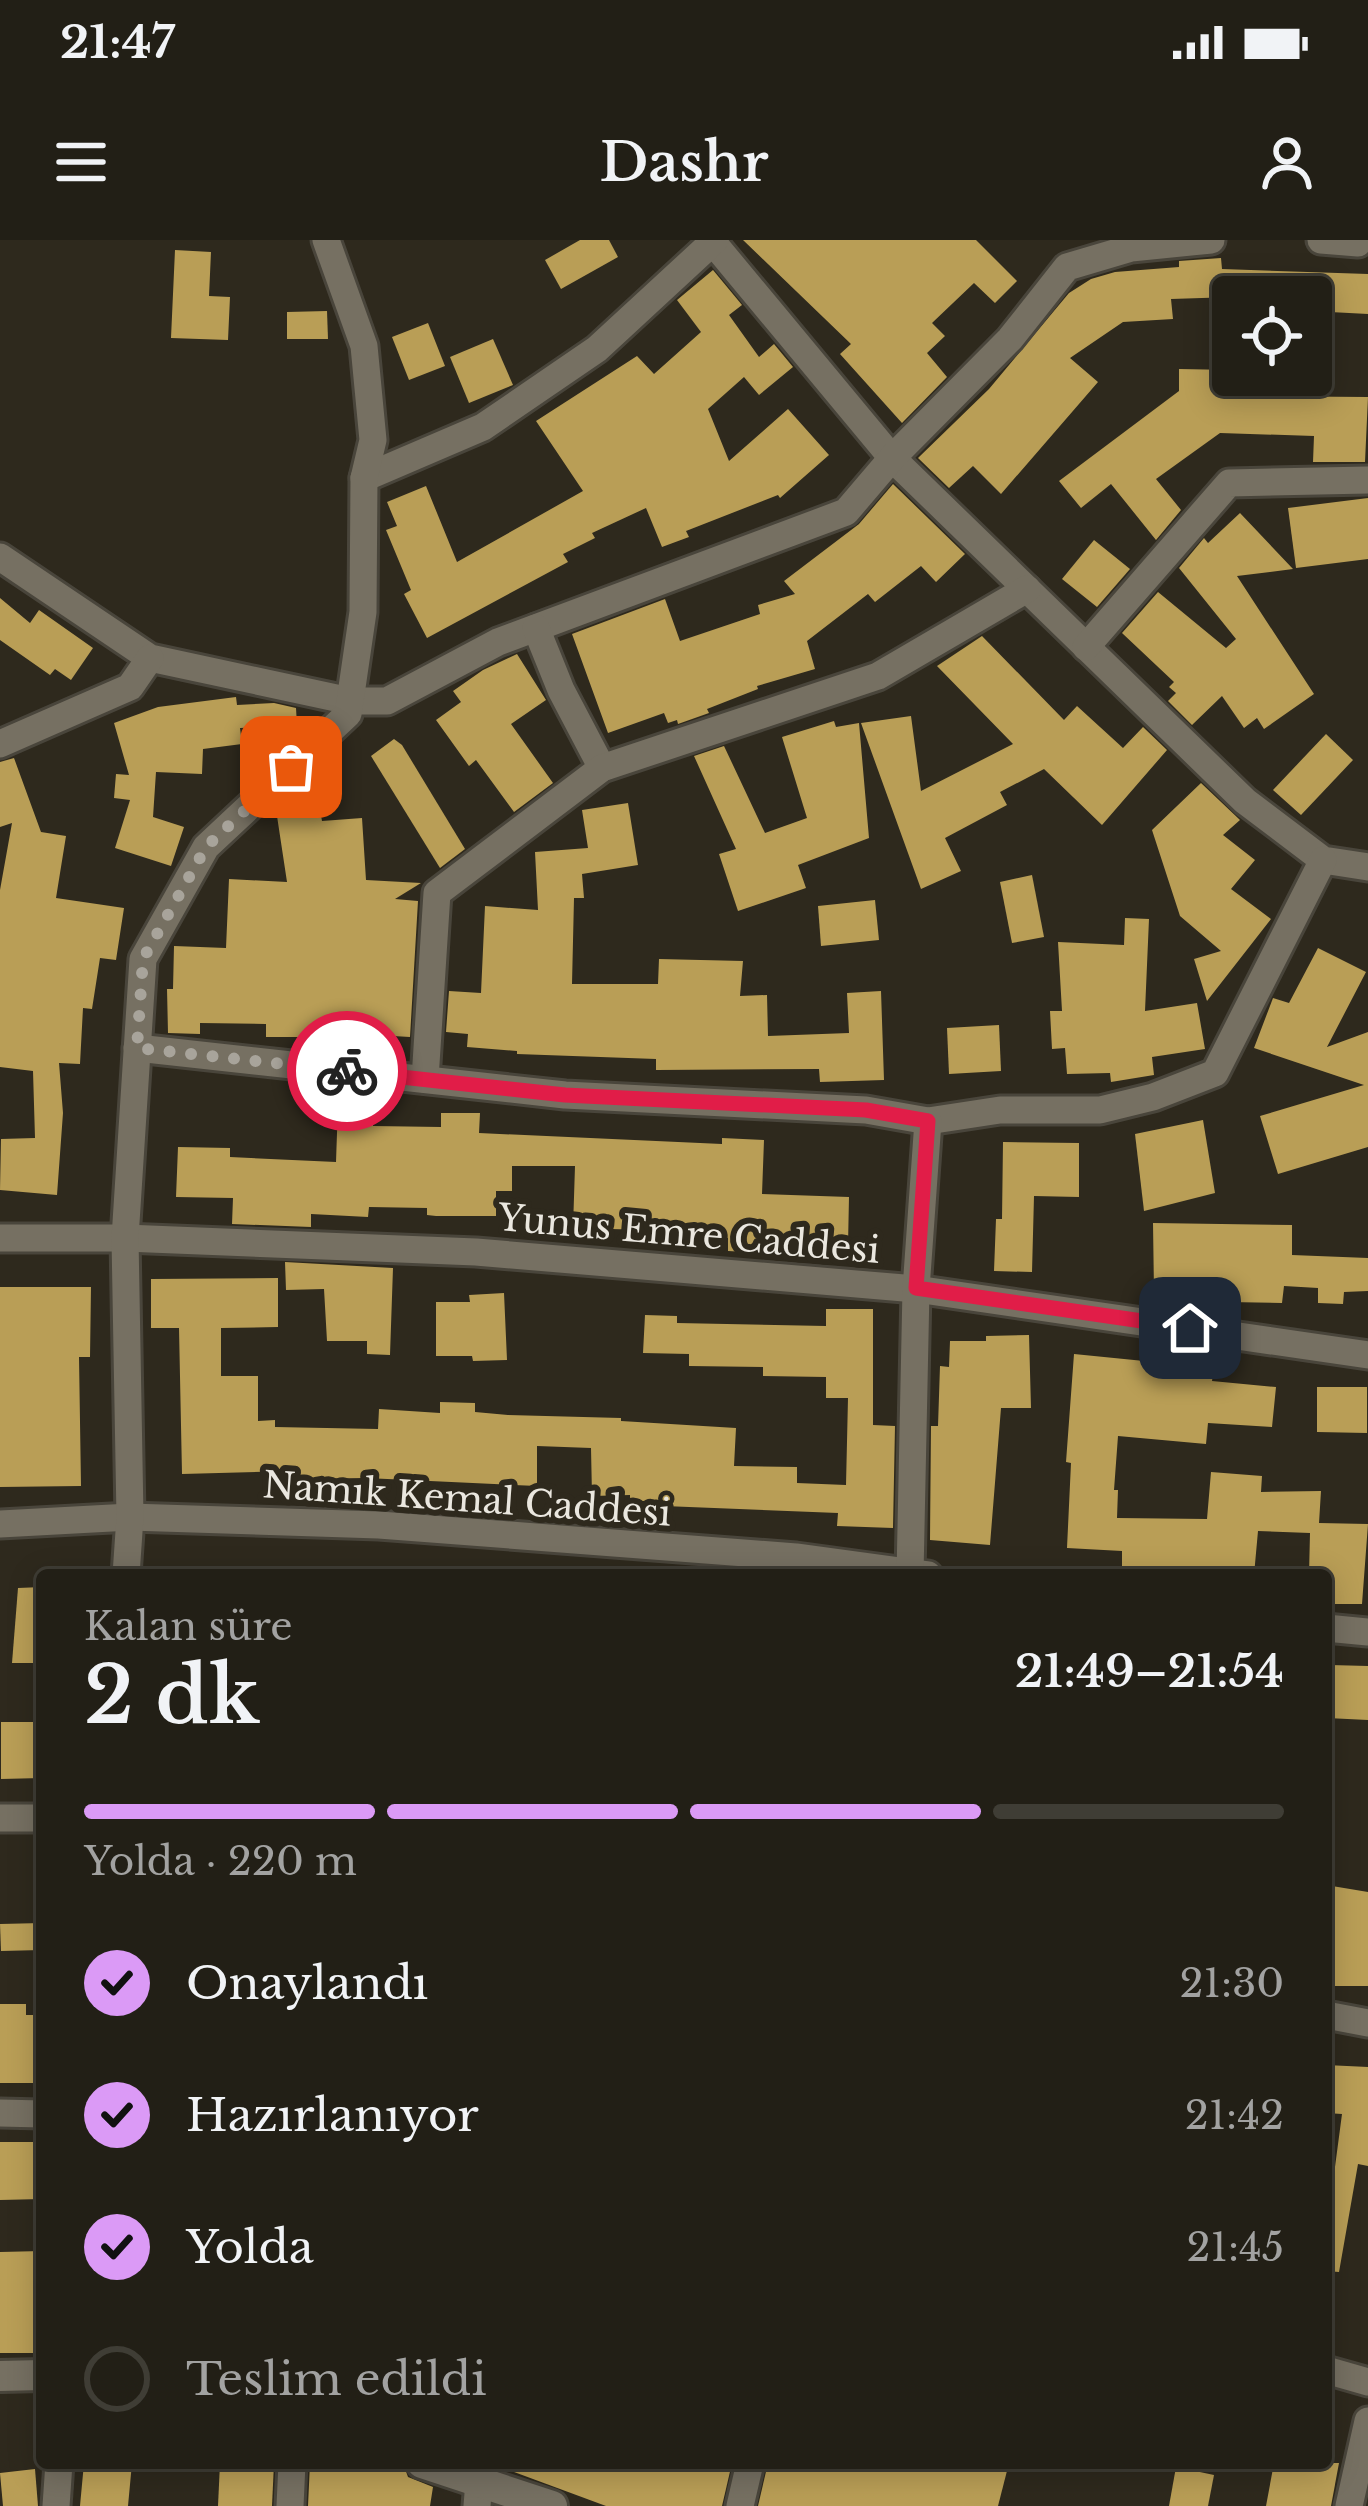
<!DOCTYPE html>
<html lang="tr">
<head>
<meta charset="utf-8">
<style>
	:root { --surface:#221f16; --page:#2a271f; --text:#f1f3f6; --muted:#a2a2a1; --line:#3f3d35; --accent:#db9af6 }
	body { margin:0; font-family:"Libre Baskerville",serif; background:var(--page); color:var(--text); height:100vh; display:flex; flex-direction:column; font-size:45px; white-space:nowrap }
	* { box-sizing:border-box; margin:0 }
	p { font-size:39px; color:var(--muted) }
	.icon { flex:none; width:66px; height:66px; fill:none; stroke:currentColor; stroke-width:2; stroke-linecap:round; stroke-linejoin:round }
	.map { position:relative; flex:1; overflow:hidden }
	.side { position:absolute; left:36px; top:1329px; width:1296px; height:900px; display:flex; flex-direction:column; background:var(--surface); border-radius:12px; box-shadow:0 6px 30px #0003,0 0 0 3px var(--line) }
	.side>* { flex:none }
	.buttons { position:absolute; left:1212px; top:36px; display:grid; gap:24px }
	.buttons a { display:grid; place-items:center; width:120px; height:120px; border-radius:12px; background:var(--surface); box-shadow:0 6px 30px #0003,0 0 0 3px var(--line); font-size:60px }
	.pin { position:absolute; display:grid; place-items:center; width:102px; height:102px; color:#fff; margin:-51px; border-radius:24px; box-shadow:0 6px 18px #0006 }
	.courier { position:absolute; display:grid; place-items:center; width:120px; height:120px; margin:-60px; border:9px solid #e11d48; border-radius:50%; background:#fff; color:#222; box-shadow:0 3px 15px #0007 }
	.summary em { font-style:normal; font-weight:600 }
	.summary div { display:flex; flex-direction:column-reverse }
	.summary { display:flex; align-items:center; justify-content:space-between; height:204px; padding:0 48px }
	h1 { font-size:78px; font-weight:600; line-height:90px }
	.bar { display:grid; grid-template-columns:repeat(4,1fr); gap:18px 12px; align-content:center; height:144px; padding:0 48px }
	.bar i { height:15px; border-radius:9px; background:var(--line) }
	.bar .current { background:var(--accent) }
	.bar p { grid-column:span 4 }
	ol { padding:0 48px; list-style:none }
	li { display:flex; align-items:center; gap:36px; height:132px }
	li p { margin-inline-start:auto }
	li .icon { padding:12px; border-radius:50%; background:var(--accent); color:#111; stroke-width:4 }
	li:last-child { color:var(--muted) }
	li i { width:66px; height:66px; border:6px solid var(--line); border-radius:50% }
	.status { display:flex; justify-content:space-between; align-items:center; height:84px; padding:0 60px; background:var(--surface); direction:ltr }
	.status svg { height:33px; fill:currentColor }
	header { display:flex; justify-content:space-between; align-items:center; height:156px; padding:0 48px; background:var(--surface); font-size:54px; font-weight:600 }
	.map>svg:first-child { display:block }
	.building { fill:#b99e56 }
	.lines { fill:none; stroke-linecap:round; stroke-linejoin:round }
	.street-casing { stroke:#49453b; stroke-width:33 }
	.secondary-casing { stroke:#49453b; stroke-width:36 }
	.street { stroke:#767062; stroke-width:27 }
	.secondary { stroke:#767062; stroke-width:30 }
	.done { stroke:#a8a49b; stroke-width:12; stroke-dasharray:0 21.6 }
	.route { stroke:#e11d48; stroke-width:15 }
	.labels { text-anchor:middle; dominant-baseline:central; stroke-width:12; stroke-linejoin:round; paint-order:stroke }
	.street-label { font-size:36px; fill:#eae7df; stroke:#2e291d }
</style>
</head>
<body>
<div class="status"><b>21:47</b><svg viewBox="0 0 49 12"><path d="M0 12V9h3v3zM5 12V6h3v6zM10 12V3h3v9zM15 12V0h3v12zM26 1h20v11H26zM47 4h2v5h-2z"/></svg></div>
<header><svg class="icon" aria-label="menu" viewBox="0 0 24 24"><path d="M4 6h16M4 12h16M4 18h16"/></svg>Dashr<svg class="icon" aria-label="person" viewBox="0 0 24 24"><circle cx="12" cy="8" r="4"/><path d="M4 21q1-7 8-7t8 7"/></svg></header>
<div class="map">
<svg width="1368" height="2266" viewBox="0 0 1368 2266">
	<rect width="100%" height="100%" fill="#2e291d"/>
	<!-- building -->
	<g class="building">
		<polygon points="580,0 609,0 618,17 561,49 545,20"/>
		<polygon points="743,0 976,0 1017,41 995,63 974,43 932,83 945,96 927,113 947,137 902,183 840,114 851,104"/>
		<polygon points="175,10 211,12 209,56 230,57 228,100 171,98"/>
		<polygon points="1221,18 1222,29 1368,34 1368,74 1311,71 1311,57 1233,53 1233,57 1171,59 1173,79 1123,82 1070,118 1098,142 1001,254 973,226 949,248 918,218 989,149 1069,53 1091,39 1115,32 1179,27 1179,21"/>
		<polygon points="713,30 742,65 729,75 759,117 774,104 793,127 759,155 744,137 708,169 729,221 788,169 829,215 780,258 778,255 686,291 689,297 662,307 646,268 592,293 595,298 563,314 568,322 427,398 404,354 411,350 386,290 397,286 387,262 426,246 457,322 583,251 536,181 637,116 654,134 701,92 677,60"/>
		<polygon points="327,71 328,99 287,99 287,72"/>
		<polygon points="428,83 445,126 409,140 392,97"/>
		<polygon points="493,99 513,145 469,163 450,117"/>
		<polygon points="1179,129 1233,130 1233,135 1239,135 1238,156 1368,157 1365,222 1313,222 1314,196 1220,193 1156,239 1181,270 1156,300 1111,244 1081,268 1059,241 1179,151"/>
		<polygon points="893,244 965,314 936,342 921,326 875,362 868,354 807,401 815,429 757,446 758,449 707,469 709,473 678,484 677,480 668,483 664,473 608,493 572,394 665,359 680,401 760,374 758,365 795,354 784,341 859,284"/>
		<polygon points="1368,258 1368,319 1296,328 1288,268"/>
		<polygon points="1240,273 1293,329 1237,336 1314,454 1264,489 1257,478 1244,488 1222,456 1192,485 1168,461 1176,453 1169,447 1174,442 1122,393 1158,352 1226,408 1236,399 1179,328 1204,298 1208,303"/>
		<polygon points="1094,300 1130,329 1097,367 1062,339"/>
		<polygon points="0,358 30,383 39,370 93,408 71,440 55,429 50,435 0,400"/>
		<polygon points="982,396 1064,480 1077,466 1123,508 1143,487 1167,510 1102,585 1044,529 1000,552 1007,565 945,598 961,631 921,649 861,483 911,476 921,551 1013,504 937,426"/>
		<polygon points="517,414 546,460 511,484 553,543 514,572 476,520 469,526 436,480 461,462 453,451 483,430"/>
		<polygon points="236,457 237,465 274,463 296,468 297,485 240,488 242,504 203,509 202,534 156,532 153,577 184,587 171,626 115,608 130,560 114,558 116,534 129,535 114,483 158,467"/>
		<polygon points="834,481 836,487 859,483 869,598 798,625 806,648 738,671 719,614 736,609 694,516 724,506 765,593 807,578 782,497"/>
		<polygon points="1326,494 1353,520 1301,575 1273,550"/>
		<polygon points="394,499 402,505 465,609 440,628 371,516"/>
		<polygon points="14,518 41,592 66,596 56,658 124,668 116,720 100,718 92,769 83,768 80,824 59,823 63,873 57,955 0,950 1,899 35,898 33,831 0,827 0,650 12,583 0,587 0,522"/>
		<polygon points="1201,543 1240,580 1223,595 1255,620 1231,649 1271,679 1207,761 1194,719 1221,711 1180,676 1152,590"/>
		<polygon points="628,563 638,625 582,634 584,658 574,658 572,744 658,744 659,719 743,721 740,756 767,755 768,796 849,793 847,753 881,751 884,840 820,842 819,829 656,830 656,819 517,814 517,811 467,807 468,794 446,792 449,751 481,753 485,666 538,670 535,612 588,608 582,570"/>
		<polygon points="320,570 322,581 362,578 366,640 421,643 395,659 418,661 410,797 340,793 340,807 300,808 300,797 266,797 266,784 200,783 200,794 168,793 167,749 173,749 174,706 226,708 229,639 287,642 277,576"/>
		<polygon points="1032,635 1044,697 1012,703 1000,642"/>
		<polygon points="875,660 879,700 821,706 818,666"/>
		<polygon points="1125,678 1149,679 1145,771 1197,763 1205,809 1152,817 1154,835 1111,842 1110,833 1067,834 1065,808 1052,809 1050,771 1062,771 1058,702 1124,705"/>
		<polygon points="1318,708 1366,732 1327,807 1368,792 1368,907 1278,934 1260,876 1364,845 1254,808 1273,758 1289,763"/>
		<polygon points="999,785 1001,831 949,834 947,788"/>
		<polygon points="338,864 374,866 373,886 441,887 441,873 480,873 479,893 722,904 722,898 764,900 762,954 849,957 848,1005 765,1002 765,1013 728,1011 728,998 687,997 687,991 573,988 575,926 512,926 512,951 496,951 496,976 436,976 427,975 427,968 369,967 368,977 311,974 311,987 232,984 233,958 176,957 178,907 230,908 230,917 336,922"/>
		<polygon points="1203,880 1215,953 1144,971 1135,894"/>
		<polygon points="1003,902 1079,903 1079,957 1034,956 1032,1032 994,1031 996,979 1002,979"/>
		<polygon points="1153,983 1292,985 1292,1015 1368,1018 1368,1051 1344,1052 1343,1064 1318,1063 1318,1048 1284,1046 1282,1063 1228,1062 1228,1050 1154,1052"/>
		<polygon points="285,1022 393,1028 390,1115 367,1114 367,1101 327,1101 324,1049 286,1050"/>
		<polygon points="278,1038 278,1087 221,1088 221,1136 258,1136 258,1181 275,1180 275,1187 378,1189 379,1169 440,1173 440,1162 475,1163 475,1172 508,1175 621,1178 621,1181 736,1188 734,1226 797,1227 797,1243 846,1245 848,1158 826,1158 826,1137 763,1136 763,1127 689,1126 689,1114 643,1113 645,1075 677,1076 677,1083 826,1086 826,1069 873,1069 873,1185 895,1186 893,1288 837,1286 838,1273 664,1266 664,1261 630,1261 630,1255 592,1256 591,1208 537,1206 537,1246 366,1238 289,1239 289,1231 182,1234 179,1088 151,1088 151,1039"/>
		<polygon points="0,1047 91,1047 90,1117 79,1117 81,1246 0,1247"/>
		<polygon points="504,1053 507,1120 473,1121 472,1116 436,1116 436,1062 470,1062 469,1055"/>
		<polygon points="1029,1095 1031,1168 1001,1168 990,1305 930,1300 931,1186 938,1186 940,1126 949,1127 950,1101 986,1101 986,1096"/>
		<polygon points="1074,1114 1214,1128 1212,1141 1276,1147 1272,1187 1208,1183 1206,1204 1118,1196 1114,1250 1118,1250 1117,1278 1207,1279 1211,1232 1262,1236 1261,1252 1321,1251 1319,1283 1368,1284 1362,1364 1326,1364 1326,1335 1309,1335 1310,1293 1258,1291 1254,1335 1122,1329 1122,1311 1067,1308 1071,1223 1066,1222"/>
		<polygon points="1317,1147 1367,1147 1367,1193 1317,1192"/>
		<polygon points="42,1347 42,1423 12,1423 18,1348"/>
		<polygon points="1330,1425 1368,1426 1368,1480 1327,1478"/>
		<polygon points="1,1482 42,1482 42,1538 1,1539"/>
		<polygon points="1326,1645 1368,1652 1368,1746 1326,1746"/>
		<polygon points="42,1683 42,1710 1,1711 0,1684"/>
		<polygon points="0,1764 26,1764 26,1775 42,1775 42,1843 0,1843"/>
		<polygon points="1326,1825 1368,1827 1368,1926 1358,1924 1339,2032 1326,2031 1326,1941 1333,1942 1342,1874 1326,1873"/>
		<polygon points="0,1902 37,1902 42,1959 0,1960"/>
		<polygon points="42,2011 42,2113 0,2113 0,2012"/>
		<polygon points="84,2223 132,2223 128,2266 80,2266"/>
		<polygon points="220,2223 274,2223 272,2266 218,2266"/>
		<polygon points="310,2223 403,2223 408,2237 433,2247 430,2266 308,2266"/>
		<polygon points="490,2223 732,2223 722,2266 606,2266"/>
		<polygon points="768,2223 1009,2223 998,2266 758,2266"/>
		<polygon points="1274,2223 1339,2223 1331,2266 1266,2266"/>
		<polygon points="1176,2227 1214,2235 1208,2266 1169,2266"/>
		<polygon points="35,2229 38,2266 3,2266 0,2233"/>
	</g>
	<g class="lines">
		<defs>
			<g id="street">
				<polyline points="711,0 892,218 1245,561 1323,620 1368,627"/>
				<polyline points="1321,0 1358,3"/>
				<polyline points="364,238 483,187 597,109 715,0"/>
				<polyline points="0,317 150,418 350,461 387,461 498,402 846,272 892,218 1010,99 1067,27 1131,8 1211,0"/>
				<polyline points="536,388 561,450 602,528"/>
				<polyline points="1086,407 1229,243 1368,240"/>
				<polyline points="0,504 130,447 150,418"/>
				<polyline points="137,808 565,855 866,870 928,881 1000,870 1100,870 1153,857 1215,833 1323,620"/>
				<polyline points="425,839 437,653 602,528 878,436 1027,349"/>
				<polyline points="0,998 125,998 476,1012 916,1049 1368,1115"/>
				<polyline points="0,1284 130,1277 379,1285 796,1317 928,1335"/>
				<polyline points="126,1335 130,1277 125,998 143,719 206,607 348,474 350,461 363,372 364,238 373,200 364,106 326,0"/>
				<polyline points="910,1335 916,1049 928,881"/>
				<polyline points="1326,1388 1368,1392"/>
				<polyline points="0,1578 42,1578"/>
				<polyline points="1326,1775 1368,1783"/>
				<polyline points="0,1873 42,1874"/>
				<polyline points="1326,2130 1368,2142"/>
				<polyline points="56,2266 59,2223"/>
				<polyline points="290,2266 292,2223"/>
				<polyline points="477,2266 479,2241"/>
				<polyline points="740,2266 750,2223"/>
				<polyline points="1349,2266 1368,2181"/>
			</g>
			<g id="secondary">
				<polyline points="0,2136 42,2135"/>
				<polyline points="422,2223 552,2266"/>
			</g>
		</defs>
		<!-- street casing -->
		<use href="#street" class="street-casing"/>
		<!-- secondary casing -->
		<use href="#secondary" class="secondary-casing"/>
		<!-- street -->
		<use href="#street" class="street"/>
		<!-- secondary -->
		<use href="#secondary" class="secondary"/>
	</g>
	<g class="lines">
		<!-- done -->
		<polyline class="done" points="291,527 206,607 143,719 137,808 347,831"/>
		<!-- route -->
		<polyline class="route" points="347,831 565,855 866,870 928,881 916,1048 1190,1088"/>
	</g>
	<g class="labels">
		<!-- street labels -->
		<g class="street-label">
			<text transform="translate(689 994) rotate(5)">Yunus Emre Caddesi</text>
			<text transform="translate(467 1259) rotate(4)">Namık Kemal Caddesi</text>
		</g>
	</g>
</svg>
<div class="buttons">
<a><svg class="icon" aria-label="locate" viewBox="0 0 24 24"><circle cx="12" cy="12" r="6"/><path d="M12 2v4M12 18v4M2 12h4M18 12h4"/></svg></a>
</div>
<div class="pin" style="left:291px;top:527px;background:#ea580c"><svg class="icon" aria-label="bag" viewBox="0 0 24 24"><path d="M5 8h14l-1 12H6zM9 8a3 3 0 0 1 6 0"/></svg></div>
<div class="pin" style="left:1190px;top:1088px;background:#1f2937"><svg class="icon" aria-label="home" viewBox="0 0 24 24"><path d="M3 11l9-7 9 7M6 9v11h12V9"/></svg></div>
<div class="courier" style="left:347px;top:831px"><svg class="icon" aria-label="bike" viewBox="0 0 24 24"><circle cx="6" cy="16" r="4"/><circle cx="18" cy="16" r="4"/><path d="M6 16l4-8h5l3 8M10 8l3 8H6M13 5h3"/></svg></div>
<section class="side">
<div class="summary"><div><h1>2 dk</h1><p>Kalan süre</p></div><em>21:49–21:54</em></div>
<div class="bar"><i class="current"></i><i class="current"></i><i class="current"></i><i></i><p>Yolda · 220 m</p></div>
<ol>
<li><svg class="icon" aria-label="check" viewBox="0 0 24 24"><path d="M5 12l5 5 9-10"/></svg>Onaylandı<p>21:30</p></li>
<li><svg class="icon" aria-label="check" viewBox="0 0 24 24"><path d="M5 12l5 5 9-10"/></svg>Hazırlanıyor<p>21:42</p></li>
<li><svg class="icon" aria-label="check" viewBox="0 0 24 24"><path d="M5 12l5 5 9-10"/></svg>Yolda<p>21:45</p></li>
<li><i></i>Teslim edildi</li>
</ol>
</section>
</div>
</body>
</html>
